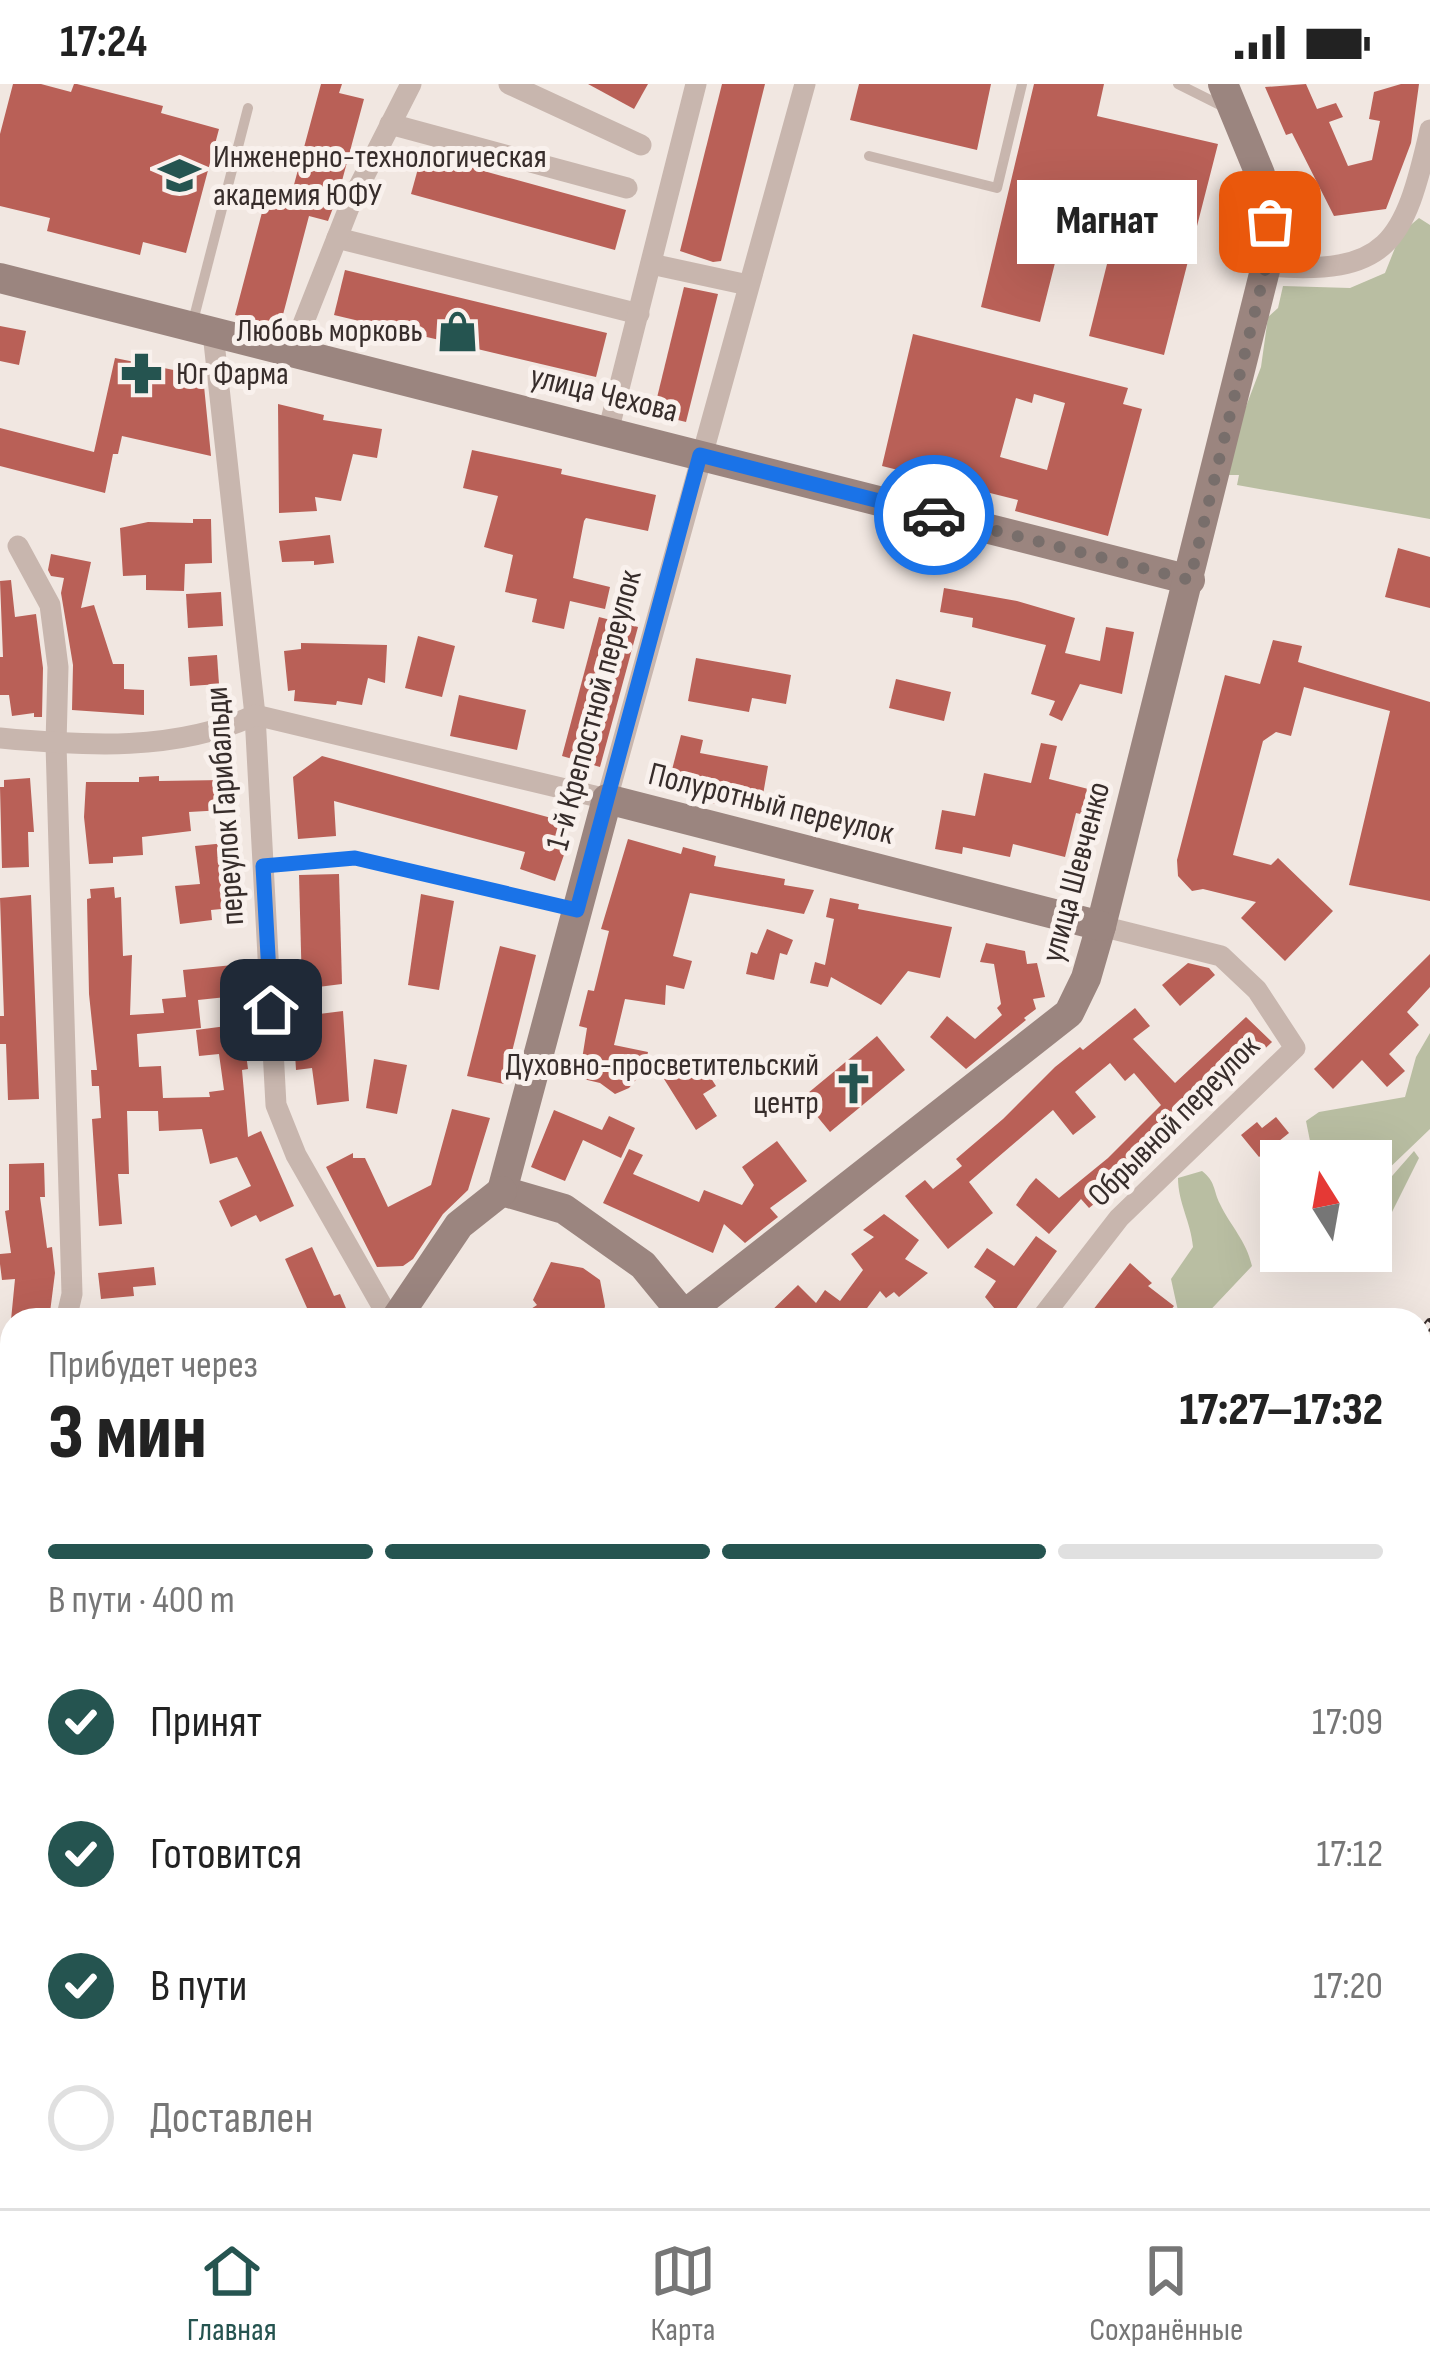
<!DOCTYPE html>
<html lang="ru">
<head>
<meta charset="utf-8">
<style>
	:root { --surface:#fff; --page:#f2f2f2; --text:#222; --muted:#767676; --line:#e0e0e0; --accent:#255450 }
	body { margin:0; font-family:"Sofia Sans Condensed",sans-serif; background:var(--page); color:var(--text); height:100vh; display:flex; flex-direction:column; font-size:45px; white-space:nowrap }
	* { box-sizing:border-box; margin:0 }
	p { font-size:39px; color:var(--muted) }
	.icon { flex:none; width:66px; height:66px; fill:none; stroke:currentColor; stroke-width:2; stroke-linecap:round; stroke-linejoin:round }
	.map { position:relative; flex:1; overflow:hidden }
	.sheet { position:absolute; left:0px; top:1224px; width:1431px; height:900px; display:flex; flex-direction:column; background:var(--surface); border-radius:36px 36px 0 0; box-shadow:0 12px 48px #0002 }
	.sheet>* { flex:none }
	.needle { width:78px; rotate:349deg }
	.fabs { position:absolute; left:1260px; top:1056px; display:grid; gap:24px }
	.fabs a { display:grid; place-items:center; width:132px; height:132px; border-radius:0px; background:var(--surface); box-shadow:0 12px 48px #0002; font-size:60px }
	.pin { position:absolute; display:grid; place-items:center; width:102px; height:102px; color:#fff; margin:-51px; border-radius:24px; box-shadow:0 6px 18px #0006 }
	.courier { position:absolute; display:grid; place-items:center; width:120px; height:120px; margin:-60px; border:9px solid #1a73e8; border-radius:50%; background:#fff; color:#222; box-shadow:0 3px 15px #0007 }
	.bubble { position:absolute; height:84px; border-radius:0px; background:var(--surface); box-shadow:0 12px 48px #0002; font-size:39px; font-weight:800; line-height:84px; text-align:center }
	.summary em { font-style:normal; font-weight:800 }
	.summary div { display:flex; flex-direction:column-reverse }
	.summary { display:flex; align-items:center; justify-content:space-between; height:204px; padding:0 48px }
	h1 { font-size:78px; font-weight:800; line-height:90px }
	.bar { display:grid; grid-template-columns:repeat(4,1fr); gap:18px 12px; align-content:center; height:144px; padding:0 48px }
	.bar i { height:15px; border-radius:9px; background:var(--line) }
	.bar .current { background:var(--accent) }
	.bar p { grid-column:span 4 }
	ol { padding:0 48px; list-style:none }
	li { display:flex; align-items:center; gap:36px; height:132px }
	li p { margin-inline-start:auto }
	li .icon { padding:12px; border-radius:50%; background:var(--accent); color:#fff; stroke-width:4 }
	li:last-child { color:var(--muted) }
	li i { width:66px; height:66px; border:6px solid var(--line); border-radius:50% }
	.status { display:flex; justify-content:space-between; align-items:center; height:84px; padding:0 60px; background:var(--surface); direction:ltr }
	.status svg { height:33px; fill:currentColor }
	.dock { display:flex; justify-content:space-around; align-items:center; height:168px; border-top:3px solid var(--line); background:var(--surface); font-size:33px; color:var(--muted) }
	.dock a { display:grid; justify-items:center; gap:6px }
	.dock .current { color:var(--accent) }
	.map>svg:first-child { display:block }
	.green { fill:#b9bea2 }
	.water { fill:#83aba6 }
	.building { fill:#b96057; fill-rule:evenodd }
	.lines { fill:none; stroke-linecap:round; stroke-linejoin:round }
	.lane { stroke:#c8b6ae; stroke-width:10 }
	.street { stroke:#c8b6ae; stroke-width:21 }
	.secondary { stroke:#9b857f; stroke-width:30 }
	.rail-casing { stroke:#372d2b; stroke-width:10 }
	.rail { stroke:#f9f1ed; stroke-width:6; stroke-dasharray:18; stroke-linecap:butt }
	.done { stroke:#786e6b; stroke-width:12; stroke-dasharray:0 21.6 }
	.route { stroke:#1a73e8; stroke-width:15 }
	.labels { text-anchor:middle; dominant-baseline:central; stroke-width:10; stroke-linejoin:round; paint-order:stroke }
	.poi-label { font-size:33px; fill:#372d2b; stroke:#f9f1ed; text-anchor:start }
	.street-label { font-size:33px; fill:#372d2b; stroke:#f9f1ed }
</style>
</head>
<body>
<div class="status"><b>17:24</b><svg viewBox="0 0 49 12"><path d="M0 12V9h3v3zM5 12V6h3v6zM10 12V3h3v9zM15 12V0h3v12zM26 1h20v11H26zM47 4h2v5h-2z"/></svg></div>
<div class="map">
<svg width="1430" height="2124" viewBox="0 0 1430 2124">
	<rect width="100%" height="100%" fill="#f1e7e1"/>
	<!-- green -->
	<g class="green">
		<polygon points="1419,134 1430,141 1430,435 1237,401 1239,391 1226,391 1223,383 1261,283 1268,233 1278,224 1283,202 1350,204 1385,189 1401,149"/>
		<polygon points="1430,949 1430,1045 1383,1090 1371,1094 1371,1077 1314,1077 1306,1037 1319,1028 1405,1013 1416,973"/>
		<polygon points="1414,1067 1419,1074 1365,1182 1335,1167 1371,1167 1371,1116"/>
		<path d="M1202 1087C1216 1098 1213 1106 1220 1120 1231 1143 1246 1156 1252 1182L1201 1236H1180L1171 1195 1193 1163C1191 1138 1178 1119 1178 1094Z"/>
	</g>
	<!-- water -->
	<polygon class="water" points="651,2112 1314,2112 1388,2124 627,2124"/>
	<!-- building -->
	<g class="building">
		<polygon points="13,0 41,0 71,8 74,0 77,0 163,22 161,29 219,45 186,169 143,158 140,171 47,147 50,134 0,122 0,50"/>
		<polygon points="321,0 342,0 339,9 364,15 339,108 328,137 309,132 280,242 235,231 265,117 288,123"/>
		<polygon points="588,0 648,0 634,25"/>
		<polygon points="722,0 765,0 721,177 713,178 680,167"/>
		<polygon points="859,0 991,0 977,66 850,36"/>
		<polygon points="1034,0 1104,0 1097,32 1218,60 1164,271 1089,252 1123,116 1074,104 1040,238 981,223"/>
		<polygon points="1306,0 1317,25 1336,19 1343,33 1329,38 1348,82 1372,76 1380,37 1369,35 1374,8 1401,0 1419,0 1411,59 1386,125 1334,132 1292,49 1286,51 1265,3"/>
		<polygon points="422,70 626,126 615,166 411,110"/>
		<polygon points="345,186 607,249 596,293 334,231"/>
		<polygon points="684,203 718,210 686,338 653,330"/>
		<polygon points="0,242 26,247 19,281 0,277"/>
		<path d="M913 250 1128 304 1123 320 1142 325 1108 452 1015 427 1018 416 882 382ZM1034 310 1065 319 1047 386 1000 373 1016 314 1032 319Z"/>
		<polygon points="115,274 203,292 211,372 122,352 118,370 113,370 105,409 0,382 0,344 94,368"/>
		<polygon points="278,320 324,331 323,336 382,345 377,374 353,370 341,417 315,413 317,427 279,429"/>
		<polygon points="472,366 562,385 561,390 656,411 648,447 586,434 584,437 573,494 610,503 605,525 570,517 564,545 532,538 537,515 505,508 513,471 484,463 498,412 463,404"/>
		<polygon points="193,435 211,435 212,479 185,480 184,507 146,506 146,491 123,492 120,444 148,438 193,439"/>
		<polygon points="330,451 334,479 314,481 314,477 282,478 279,457"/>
		<polygon points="1398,464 1430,473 1430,524 1385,513"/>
		<polygon points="51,470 91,478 81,524 94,521 113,580 124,580 124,605 144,606 144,631 72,626 73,581 61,509 64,494 51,492 48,486"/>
		<polygon points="11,496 15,533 36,530 43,584 42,633 34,633 34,629 12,632 9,611 0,611 0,573 3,573 0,497"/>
		<polygon points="944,504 1017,517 1075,534 1065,569 1100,577 1106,543 1134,548 1122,610 1080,600 1062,637 1049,631 1055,617 1031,610 1046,561 972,543 973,534 940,528"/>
		<polygon points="221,508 223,542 188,544 186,510"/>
		<polygon points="599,533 638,543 600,683 562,672"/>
		<polygon points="418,552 455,562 442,613 405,604"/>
		<polygon points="1273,556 1302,562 1298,578 1430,618 1430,817 1349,801 1390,627 1304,603 1291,652 1276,648 1263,657 1233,771 1271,781 1278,774 1333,827 1285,877 1241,834 1256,818 1203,805 1192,807 1178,792 1177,776 1225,591 1260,600"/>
		<polygon points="301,559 387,561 385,599 368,594 362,621 337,617 336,621 294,617 295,606 288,607 284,567 301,565"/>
		<polygon points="217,571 219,600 190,602 188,573"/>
		<polygon points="696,574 791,591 786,620 752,614 749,628 688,617"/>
		<polygon points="896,595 951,608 944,637 889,624"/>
		<polygon points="459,611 526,626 517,666 450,652"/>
		<polygon points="681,651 703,656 700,669 768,682 760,728 706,718 667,705"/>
		<polygon points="1041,659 1057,662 1049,695 1100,708 1093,733 1076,729 1065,773 1013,760 1010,773 963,763 962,770 935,765 942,726 975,732 984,689 1031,699"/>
		<polygon points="322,672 555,735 567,762 555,797 520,785 525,768 334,717 336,752 298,755 293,693"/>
		<polygon points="159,692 159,697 223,696 224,726 189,728 191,747 142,753 143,771 113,773 113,779 89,780 84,733 86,698 139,698 139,693"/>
		<polygon points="30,694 34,748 28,748 29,783 2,784 0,703 4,703 4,696"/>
		<polygon points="628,755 681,770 683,763 716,772 714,782 785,795 784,801 814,806 804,830 690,809 673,872 692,877 684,905 666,901 665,921 625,915 614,961 648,968 644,986 629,1004 615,1010 600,999 579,994 587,944 579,942 588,906 594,907 609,847 601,845"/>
		<polygon points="226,759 231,824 211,826 212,836 180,840 175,802 200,800 195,762"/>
		<polygon points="339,790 342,900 302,905 299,791"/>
		<polygon points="114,803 115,814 121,813 123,872 132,871 130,931 164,929 162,915 186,913 183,886 233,881 236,912 198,916 201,944 137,950 139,983 161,982 163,1014 210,1013 209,1008 224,1006 219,970 199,972 196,946 242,940 248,985 242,986 248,1053 261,1047 294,1122 260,1138 256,1131 231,1143 219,1117 251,1102 237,1073 210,1080 202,1045 159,1047 158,1027 127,1027 129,1090 118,1090 122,1140 99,1142 92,1035 101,1034 99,1002 92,1002 91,986 97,986 89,910 87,815 91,814 90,805"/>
		<polygon points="421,810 454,817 439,906 408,901"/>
		<polygon points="31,811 39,1015 8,1016 6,960 0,960 0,932 4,932 0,814"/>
		<polygon points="830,814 859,820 858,825 952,843 940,894 908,887 881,921 831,893 828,903 810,899 815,878 825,881 834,835 826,833"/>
		<polygon points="767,845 793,856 787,871 780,869 774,896 746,890 751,868 757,870"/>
		<polygon points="986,859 1025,867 1027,880 1037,879 1045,913 1033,915 1036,925 1024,934 1026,936 966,985 930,953 947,932 975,955 1002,931 997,924 1001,920 994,880 980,878"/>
		<polygon points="500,862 536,871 504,1000 467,992"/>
		<polygon points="1430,870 1430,903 1407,928 1419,941 1389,970 1405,987 1387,1003 1362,976 1333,1005 1314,985"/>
		<polygon points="1188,879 1209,884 1215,891 1180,922 1162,901"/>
		<polygon points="1135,924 1150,942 1133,955 1175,999 1246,933 1272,958 1141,1082 1089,1124 1081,1115 1049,1150 1016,1121 1029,1102 1036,1094 1059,1114 1108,1074 1161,1021 1134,989 1125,997 1110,979 1075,1008 1096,1033 1073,1051 1053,1026 969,1098 993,1129 948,1165 905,1112 925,1096 933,1105 962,1082 956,1075 1003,1035 1055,983 1080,963 1083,966"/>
		<polygon points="343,927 349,1017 317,1021 312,984 296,986 294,953 303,952 303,932"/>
		<polygon points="877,952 905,986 830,1048 802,1014"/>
		<polygon points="685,970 700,993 707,988 716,1002 703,1010 717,1032 696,1046 659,987"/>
		<polygon points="374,975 407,981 397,1030 366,1024"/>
		<polygon points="452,1025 490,1034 468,1106 443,1130 413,1175 403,1182 377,1183 326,1083 353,1069 353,1074 365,1074 388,1123 431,1101"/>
		<polygon points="554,1026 602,1046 609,1032 635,1044 621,1074 583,1056 565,1097 531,1083"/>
		<polygon points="1276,1033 1289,1049 1259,1073 1241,1051 1257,1038 1262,1044"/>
		<polygon points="777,1057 807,1097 770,1124 778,1133 745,1159 724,1140 713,1169 603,1119 629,1065 643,1071 633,1090 699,1118 704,1106 742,1121 754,1101 742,1083"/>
		<polygon points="44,1079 45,1113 40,1113 47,1164 52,1163 55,1189 49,1236 11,1236 15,1195 2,1196 0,1180 0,1170 11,1169 5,1127 9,1126 9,1080"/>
		<polygon points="884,1130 919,1156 905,1175 928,1189 899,1213 894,1208 886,1214 880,1207 858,1236 762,1236 798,1201 816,1219 825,1206 840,1217 863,1186 851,1170 874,1153 863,1146"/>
		<polygon points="1036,1152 1057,1167 1008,1236 1004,1236 985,1213 996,1197 974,1183 987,1164 1014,1182"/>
		<polygon points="312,1163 334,1212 340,1210 351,1236 278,1236 307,1224 285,1175"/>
		<polygon points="551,1178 583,1184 600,1196 605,1222 602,1236 514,1236 537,1221 533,1216"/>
		<polygon points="1130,1179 1152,1199 1148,1202 1174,1222 1163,1236 1085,1236"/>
		<polygon points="154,1183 156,1201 133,1203 134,1212 101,1215 98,1189"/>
	</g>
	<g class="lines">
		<!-- lane -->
		<g class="lane">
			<polyline points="1178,0 1226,24"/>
			<polyline points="869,72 997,104 1022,0"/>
			<polyline points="192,241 248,24"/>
			<polyline points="263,782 355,774 571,825"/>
		</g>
		<!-- street -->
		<g class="street">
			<polyline points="509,0 641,61"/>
			<polyline points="390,40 627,104"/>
			<polyline points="337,154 639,230"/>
			<polyline points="651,180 748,201"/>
			<path d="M1266 182C1389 192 1404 159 1430 46"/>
			<polyline points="213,249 255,631 276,1021 296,1071 390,1236"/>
			<polyline points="292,268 352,116 411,0"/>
			<polyline points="608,348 696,0"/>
			<polyline points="18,462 50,521 58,583 56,660 72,1210 66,1236"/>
			<path d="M0 654C84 662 177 668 255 631L607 715 805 0"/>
			<polyline points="1040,1236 1119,1134 1295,964 1257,906 1221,872 1101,842"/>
			<polyline points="0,1326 12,1325"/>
			<polyline points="0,1957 12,1953"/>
			<polyline points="0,2053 12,2073"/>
			<polyline points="0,2098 12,2104"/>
			<polyline points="30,2112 45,2124"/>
			<polyline points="323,2112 326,2124"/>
		</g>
		<!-- secondary -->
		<g class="secondary">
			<polyline points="0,194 1190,496"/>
			<polyline points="502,1107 564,1125 643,1181 684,1231 1069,929 1086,894 1101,842 1266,182 1270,138 1260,90 1223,0"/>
			<polyline points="502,1107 607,715 1101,842"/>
			<polyline points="395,1236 459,1141 502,1107"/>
			<polyline points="0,1426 12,1423"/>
		</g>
		<defs>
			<g id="rail">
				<polyline points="1419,1253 1430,1239"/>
				<polyline points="1419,1428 1430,1410"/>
				<polyline points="1419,1536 1430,1505"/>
				<polyline points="1419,1687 1430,1647"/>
				<polyline points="1419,1738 1430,1704"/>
			</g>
		</defs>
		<!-- rail casing -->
		<use href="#rail" class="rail-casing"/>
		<!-- rail -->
		<use href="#rail" class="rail"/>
	</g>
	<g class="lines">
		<!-- done -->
		<polyline class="done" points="934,431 1190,496 1266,182 1270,138"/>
		<!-- route -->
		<polyline class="route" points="271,926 263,782 355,774 577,826 700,371 934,431"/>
	</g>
	<!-- icons -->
	<defs>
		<symbol id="university-bare" viewBox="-9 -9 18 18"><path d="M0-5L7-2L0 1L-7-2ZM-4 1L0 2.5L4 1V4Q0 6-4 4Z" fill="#255450" stroke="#f9f1ed" stroke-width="2.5" paint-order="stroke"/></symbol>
		<symbol id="shop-bare" viewBox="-9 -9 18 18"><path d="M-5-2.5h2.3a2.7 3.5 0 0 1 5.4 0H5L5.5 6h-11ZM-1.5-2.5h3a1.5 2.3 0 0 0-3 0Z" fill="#255450" stroke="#f9f1ed" stroke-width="2.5" paint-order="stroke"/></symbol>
		<symbol id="pharmacy-bare" viewBox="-9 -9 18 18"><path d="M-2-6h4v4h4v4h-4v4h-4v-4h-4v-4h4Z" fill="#255450" stroke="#f9f1ed" stroke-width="2.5" paint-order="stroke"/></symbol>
		<symbol id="church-bare" viewBox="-9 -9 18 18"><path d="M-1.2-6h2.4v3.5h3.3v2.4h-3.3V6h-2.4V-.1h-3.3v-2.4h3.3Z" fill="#255450" stroke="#f9f1ed" stroke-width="2.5" paint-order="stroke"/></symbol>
	</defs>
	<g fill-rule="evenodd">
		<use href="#university-bare" x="150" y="62" width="59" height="59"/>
		<use href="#shop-bare" x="428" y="218" width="59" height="59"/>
		<use href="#pharmacy-bare" x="112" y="260" width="59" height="59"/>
		<use href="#church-bare" x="824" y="970" width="59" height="59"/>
	</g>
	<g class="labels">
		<!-- poi labels -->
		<g class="poi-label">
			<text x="213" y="73">Инженерно-технологическая<tspan x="213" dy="38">академия ЮФУ</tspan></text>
			<text x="423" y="247" text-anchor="end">Любовь морковь</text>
			<text x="176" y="290">Юг Фарма</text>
			<text x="819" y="981" text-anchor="end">Духовно-просветительский<tspan x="819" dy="38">центр</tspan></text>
		</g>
		<!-- street labels -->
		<g class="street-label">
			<text transform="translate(604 310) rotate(14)">улица Чехова</text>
			<text transform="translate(594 626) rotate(-75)">1-й Крепостной переулок</text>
			<text transform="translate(771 720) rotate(14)">Полуротный переулок</text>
			<text transform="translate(225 722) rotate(-94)">переулок Гарибальди</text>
			<text transform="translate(1076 788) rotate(-75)">улица Шевченко</text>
			<text transform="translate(1174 1037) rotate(-45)">Обрывной переулок</text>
		</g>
	</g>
</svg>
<div class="fabs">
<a><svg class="needle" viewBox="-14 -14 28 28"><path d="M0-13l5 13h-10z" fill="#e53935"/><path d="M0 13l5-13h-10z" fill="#767676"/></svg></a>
</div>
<div class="pin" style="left:1270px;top:138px;background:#ea580c"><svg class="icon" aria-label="bag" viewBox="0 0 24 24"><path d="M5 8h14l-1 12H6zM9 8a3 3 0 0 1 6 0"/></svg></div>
<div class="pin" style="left:271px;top:926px;background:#1f2937"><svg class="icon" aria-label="home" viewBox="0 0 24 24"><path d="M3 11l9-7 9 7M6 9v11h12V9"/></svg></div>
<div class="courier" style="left:934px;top:431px"><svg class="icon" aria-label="car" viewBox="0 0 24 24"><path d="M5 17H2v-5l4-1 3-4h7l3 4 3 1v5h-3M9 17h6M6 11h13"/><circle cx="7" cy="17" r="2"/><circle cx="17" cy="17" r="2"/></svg></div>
<div class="bubble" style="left:1017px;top:96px;width:180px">Магнат</div>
<section class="sheet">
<div class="summary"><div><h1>3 мин</h1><p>Прибудет через</p></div><em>17:27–17:32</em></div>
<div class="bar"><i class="current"></i><i class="current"></i><i class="current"></i><i></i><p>В пути · 400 m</p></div>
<ol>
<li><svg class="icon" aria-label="check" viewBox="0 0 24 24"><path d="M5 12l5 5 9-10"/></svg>Принят<p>17:09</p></li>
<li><svg class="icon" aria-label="check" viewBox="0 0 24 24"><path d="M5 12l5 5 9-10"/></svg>Готовится<p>17:12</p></li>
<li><svg class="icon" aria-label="check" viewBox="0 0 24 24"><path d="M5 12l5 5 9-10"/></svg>В пути<p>17:20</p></li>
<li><i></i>Доставлен</li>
</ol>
</section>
</div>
<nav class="dock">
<a class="current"><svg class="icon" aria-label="home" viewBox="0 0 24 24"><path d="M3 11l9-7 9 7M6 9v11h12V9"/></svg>Главная</a>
<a><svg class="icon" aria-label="map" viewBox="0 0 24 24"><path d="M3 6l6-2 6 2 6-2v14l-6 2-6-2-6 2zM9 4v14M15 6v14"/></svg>Карта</a>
<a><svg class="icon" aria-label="saved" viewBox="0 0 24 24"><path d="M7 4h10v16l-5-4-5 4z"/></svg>Сохранённые</a>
</nav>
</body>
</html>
